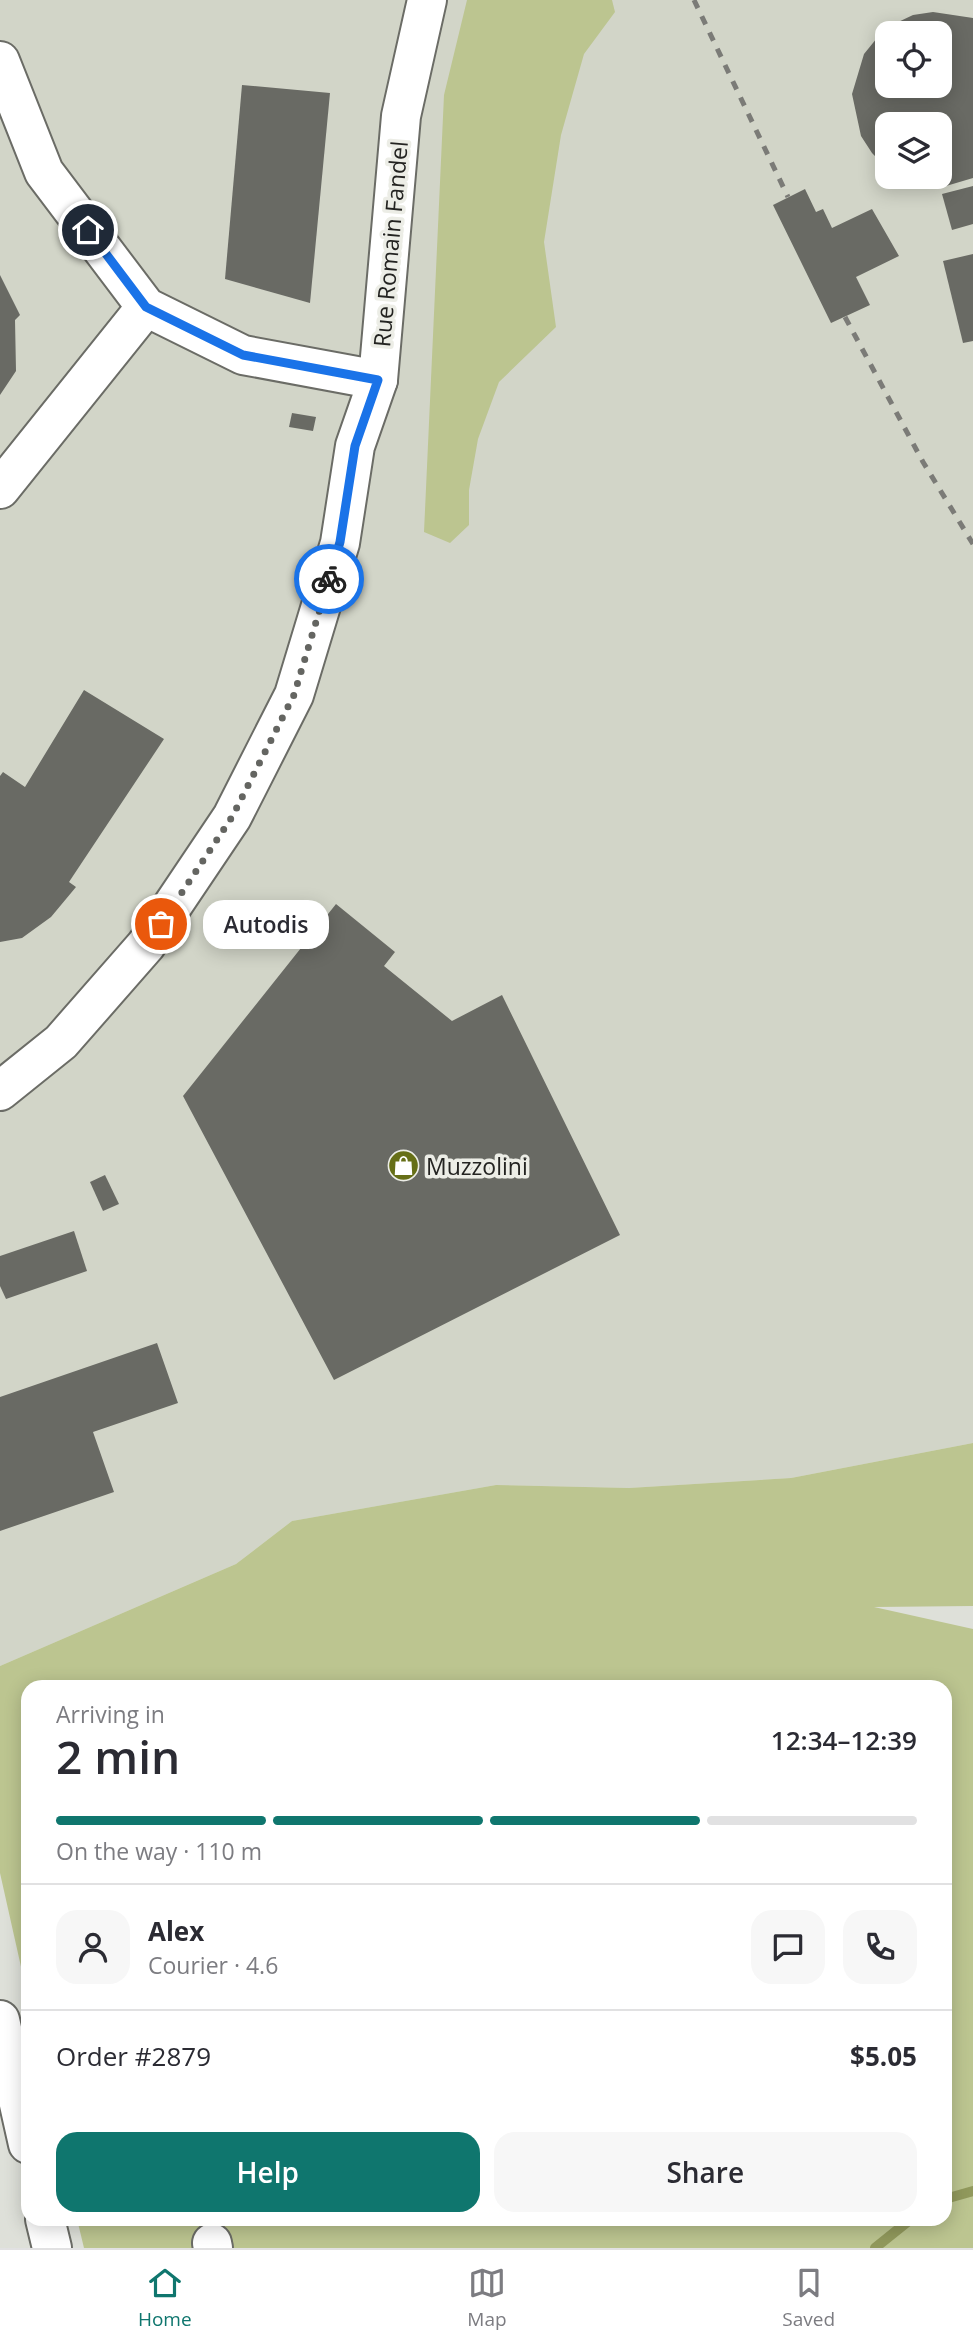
<!DOCTYPE html>
<html lang="en">
<head>
<meta charset="utf-8">
<style>
	:root { --surface:#fff; --page:#f7f7f7; --text:#2b2b33; --muted:#7c7c81; --line:#e1e1e2; --accent:#0f766e }
	body { margin:0; font-family:"Open Sans",sans-serif; background:var(--page); color:var(--text); height:100vh; display:flex; flex-direction:column; font-size:26px; white-space:nowrap }
	* { box-sizing:border-box; margin:0 }
	p { font-size:23px; color:var(--muted) }
	.icon { flex:none; width:38px; height:38px; fill:none; stroke:currentColor; stroke-width:2; stroke-linecap:round; stroke-linejoin:round }
	.map { position:relative; flex:1; overflow:hidden }
	.drawer { position:absolute; left:21px; top:1680px; width:931px; height:546px; display:flex; flex-direction:column; background:var(--surface); border-radius:21px; box-shadow:0 4px 18px #0003 }
	.drawer>* { flex:none }
	.fabs { position:absolute; left:875px; top:21px; display:grid; gap:14px }
	.fabs a { display:grid; place-items:center; width:77px; height:77px; border-radius:14px; background:var(--surface); box-shadow:0 4px 18px #0003; font-size:35px }
	.pin { position:absolute; display:grid; place-items:center; width:60px; height:60px; color:#fff; margin:-30px; border:4px solid #fff; border-radius:50%; box-shadow:0 2px 7px #0007 }
	.courier { position:absolute; display:grid; place-items:center; width:70px; height:70px; margin:-35px; border:5px solid #1a73e8; border-radius:50%; background:#fff; color:#222; box-shadow:0 2px 9px #0007 }
	.bubble { position:absolute; height:49px; border-radius:21px; background:var(--surface); box-shadow:0 4px 18px #0003; font-size:23px; font-weight:600; line-height:49px; text-align:center }
	.headline em { font-style:normal; font-weight:600 }
	.headline div { display:flex; flex-direction:column-reverse }
	.headline { display:flex; align-items:center; justify-content:space-between; height:119px; padding:0 35px }
	h1 { font-size:46px; font-weight:600; line-height:52px }
	.bar { display:grid; grid-template-columns:repeat(4,1fr); gap:10px 7px; align-content:center; height:84px; padding:0 35px }
	.bar i { height:9px; border-radius:5px; background:var(--line) }
	.bar .selected { background:var(--accent) }
	.bar p { grid-column:span 4 }
	.line { display:flex; align-items:center; gap:18px; padding:0 35px; border-top:2px solid var(--line) }
	.line div { flex:1 }
	.round { display:grid; place-items:center; flex:none; width:74px; height:74px; border-radius:21px; background:var(--page) }
	.cta { display:flex; gap:14px; margin-top:auto; padding:14px 35px }
	.cta a { flex:1; height:80px; border-radius:21px; background:var(--accent); color:#fff; font-size:28px; font-weight:600; line-height:80px; text-align:center }
	.cta a+a { background:var(--page); color:var(--text) }
	.tabs { display:flex; justify-content:space-around; align-items:center; height:98px; border-top:2px solid var(--line); background:var(--surface); font-size:19px; color:var(--muted) }
	.tabs a { display:grid; justify-items:center; gap:4px }
	.tabs .selected { color:var(--accent) }
	.map>svg:first-child { display:block }
	.built { fill:#d2d5c8; fill-rule:evenodd }
	.green { fill:#bcc590 }
	.lines { fill:none; stroke-linecap:round; stroke-linejoin:round }
	.stream { stroke:#91995c; stroke-width:10 }
	.building { fill:#696a64; fill-rule:evenodd }
	.minor-casing { stroke:#6b6c66; stroke-width:42 }
	.major-casing { stroke:#6b6c66; stroke-width:42 }
	.minor { stroke:#fff; stroke-width:38 }
	.major { stroke:#fff; stroke-width:38 }
	.rail { stroke:#7b7b77; stroke-width:5; stroke-dasharray:9 9; stroke-linecap:butt }
	.done { stroke:#646561; stroke-width:7; stroke-dasharray:0 12.6 }
	.route { stroke:#1a73e8; stroke-width:9 }
	.labels { text-anchor:middle; dominant-baseline:central; stroke-width:7; stroke-linejoin:round; paint-order:stroke }
	.street-label { font-size:23px; fill:#232321; stroke:#ecede6 }
	.poi-label { font-size:23px; fill:#232321; stroke:#ecede6; text-anchor:start }
</style>
</head>
<body>
<div class="map">
<svg width="973" height="2248" viewBox="0 0 973 2248">
	<rect width="100%" height="100%" fill="#dee0d9"/>
	<!-- built -->
	<path class="built" d="M0 0H973V1443L791 1478 629 1488 496 1485 292 1521 236 1564 0 1666ZM887 33H940V86H887ZM887 124H940V177H887Z"/>
	<!-- green -->
	<g class="green">
		<polygon points="467,0 612,0 615,12 584,54 561,135 544,242 556,327 499,382 478,439 469,490 469,525 450,543 424,532 444,95"/>
		<polygon points="973,1443 973,1606 874,1607 973,1629 973,2248 84,2248 77,2219 945,2219 945,1687 28,1687 28,1998 0,1873 0,1666 236,1564 292,1521 496,1485 629,1488 791,1478"/>
	</g>
	<g class="lines">
		<!-- stream -->
		<g class="stream">
			<polyline points="945,2199 973,2191"/>
			<polyline points="875,2248 911,2219"/>
		</g>
	</g>
	<!-- building -->
	<g class="building">
		<path d="M933 12 973 18V178L946 186 925 184 902 177H940V124H887V168L872 153 861 136 852 94 864 54 877 38 894 24 913 15ZM887 33H940V86H887Z"/>
		<polygon points="242,85 330,93 310,303 225,279"/>
		<polygon points="973,186 973,224 952,230 942,194"/>
		<polygon points="805,189 816,212 823,209 832,228 872,209 899,256 856,277 870,305 831,323 773,205"/>
		<polygon points="973,254 973,341 963,343 943,261"/>
		<polygon points="0,275 20,315 15,320 16,371 0,395"/>
		<polygon points="292,413 316,417 313,431 289,427"/>
		<polygon points="84,690 164,739 69,882 76,887 51,917 22,938 0,942 0,776 3,772 25,787"/>
		<polygon points="336,904 395,952 384,966 452,1021 502,995 620,1235 334,1380 183,1096"/>
		<polygon points="105,1175 119,1204 103,1211 90,1182"/>
		<polygon points="74,1231 87,1271 6,1299 0,1286 0,1256"/>
		<polygon points="157,1343 178,1403 93,1432 114,1492 0,1531 0,1397"/>
	</g>
	<g class="lines">
		<defs>
			<g id="minor">
				<polyline points="0,61 44,172 146,307 243,355 378,380"/>
				<polyline points="0,489 146,307"/>
				<polyline points="0,1091 61,1042 146,945 232,817 294,695 340,543 355,446 378,380 401,116 427,0"/>
				<polyline points="212,2243 213,2248"/>
			</g>
			<g id="major">
				<polyline points="0,2020 28,2144"/>
				<polyline points="45,2219 52,2248"/>
			</g>
		</defs>
		<!-- minor casing -->
		<use href="#minor" class="minor-casing"/>
		<!-- major casing -->
		<use href="#major" class="major-casing"/>
		<!-- minor -->
		<use href="#minor" class="minor"/>
		<!-- major -->
		<use href="#major" class="major"/>
		<!-- rail -->
		<g class="rail">
			<polyline points="694,0 788,197"/>
			<polyline points="845,317 923,462 973,544"/>
		</g>
	</g>
	<g class="lines">
		<!-- done -->
		<polyline class="done" points="161,924 232,817 294,695 329,579"/>
		<!-- route -->
		<polyline class="route" points="88,230 146,307 243,355 378,380 355,446 340,542 329,579"/>
	</g>
	<!-- icons -->
	<defs>
		<symbol id="shop-disc" viewBox="-11 -11 22 22"><circle r="9.5" fill="#666f17" stroke="#ecede6"/><path d="M-5-2.5h2.3a2.7 3.5 0 0 1 5.4 0H5L5.5 6h-11ZM-1.5-2.5h3a1.5 2.3 0 0 0-3 0Z" fill="#fff"/></symbol>
	</defs>
	<g fill-rule="evenodd">
		<use href="#shop-disc" x="386" y="1148" width="35" height="35"/>
	</g>
	<g class="labels">
		<!-- street labels -->
		<g class="street-label">
			<text transform="translate(390 244) rotate(-85)">Rue Romain Fandel</text>
		</g>
		<!-- poi labels -->
		<g class="poi-label">
			<text x="426" y="1166">Muzzolini</text>
		</g>
	</g>
</svg>
<div class="fabs">
<a><svg class="icon" aria-label="locate" viewBox="0 0 24 24"><circle cx="12" cy="12" r="6"/><path d="M12 2v4M12 18v4M2 12h4M18 12h4"/></svg></a>
<a><svg class="icon" aria-label="layers" viewBox="0 0 24 24"><path d="M12 4l9 5-9 5-9-5zM3 14l9 5 9-5"/></svg></a>
</div>
<div class="pin" style="left:161px;top:924px;background:#ea580c"><svg class="icon" aria-label="bag" viewBox="0 0 24 24"><path d="M5 8h14l-1 12H6zM9 8a3 3 0 0 1 6 0"/></svg></div>
<div class="pin" style="left:88px;top:230px;background:#1f2937"><svg class="icon" aria-label="home" viewBox="0 0 24 24"><path d="M3 11l9-7 9 7M6 9v11h12V9"/></svg></div>
<div class="courier" style="left:329px;top:579px"><svg class="icon" aria-label="bike" viewBox="0 0 24 24"><circle cx="6" cy="16" r="4"/><circle cx="18" cy="16" r="4"/><path d="M6 16l4-8h5l3 8M10 8l3 8H6M13 5h3"/></svg></div>
<div class="bubble" style="left:203px;top:900px;width:126px">Autodis</div>
<section class="drawer">
<div class="headline"><div><h1>2 min</h1><p>Arriving in</p></div><em>12:34–12:39</em></div>
<div class="bar"><i class="selected"></i><i class="selected"></i><i class="selected"></i><i></i><p>On the way · 110 m</p></div>
<div class="line" style="height:126px"><a class="round"><svg class="icon" aria-label="person" viewBox="0 0 24 24"><circle cx="12" cy="8" r="4"/><path d="M4 21q1-7 8-7t8 7"/></svg></a><div><b>Alex</b><p>Courier · 4.6</p></div><a class="round"><svg class="icon" aria-label="chat" viewBox="0 0 24 24"><path d="M4 5h16v11H9l-5 4z"/></svg></a><a class="round"><svg class="icon" aria-label="phone" viewBox="0 0 24 24"><path d="M5 4h4l2 5-3 2q2 4 5 5l2-3 5 2v4C11 20 4 13 5 4z"/></svg></a></div>
<div class="line" style="height:91px"><div>Order #2879</div><b>$5.05</b></div>
<div class="cta"><a>Help</a><a>Share</a></div>
</section>
</div>
<nav class="tabs">
<a class="selected"><svg class="icon" aria-label="home" viewBox="0 0 24 24"><path d="M3 11l9-7 9 7M6 9v11h12V9"/></svg>Home</a>
<a><svg class="icon" aria-label="map" viewBox="0 0 24 24"><path d="M3 6l6-2 6 2 6-2v14l-6 2-6-2-6 2zM9 4v14M15 6v14"/></svg>Map</a>
<a><svg class="icon" aria-label="saved" viewBox="0 0 24 24"><path d="M7 4h10v16l-5-4-5 4z"/></svg>Saved</a>
</nav>
</body>
</html>
